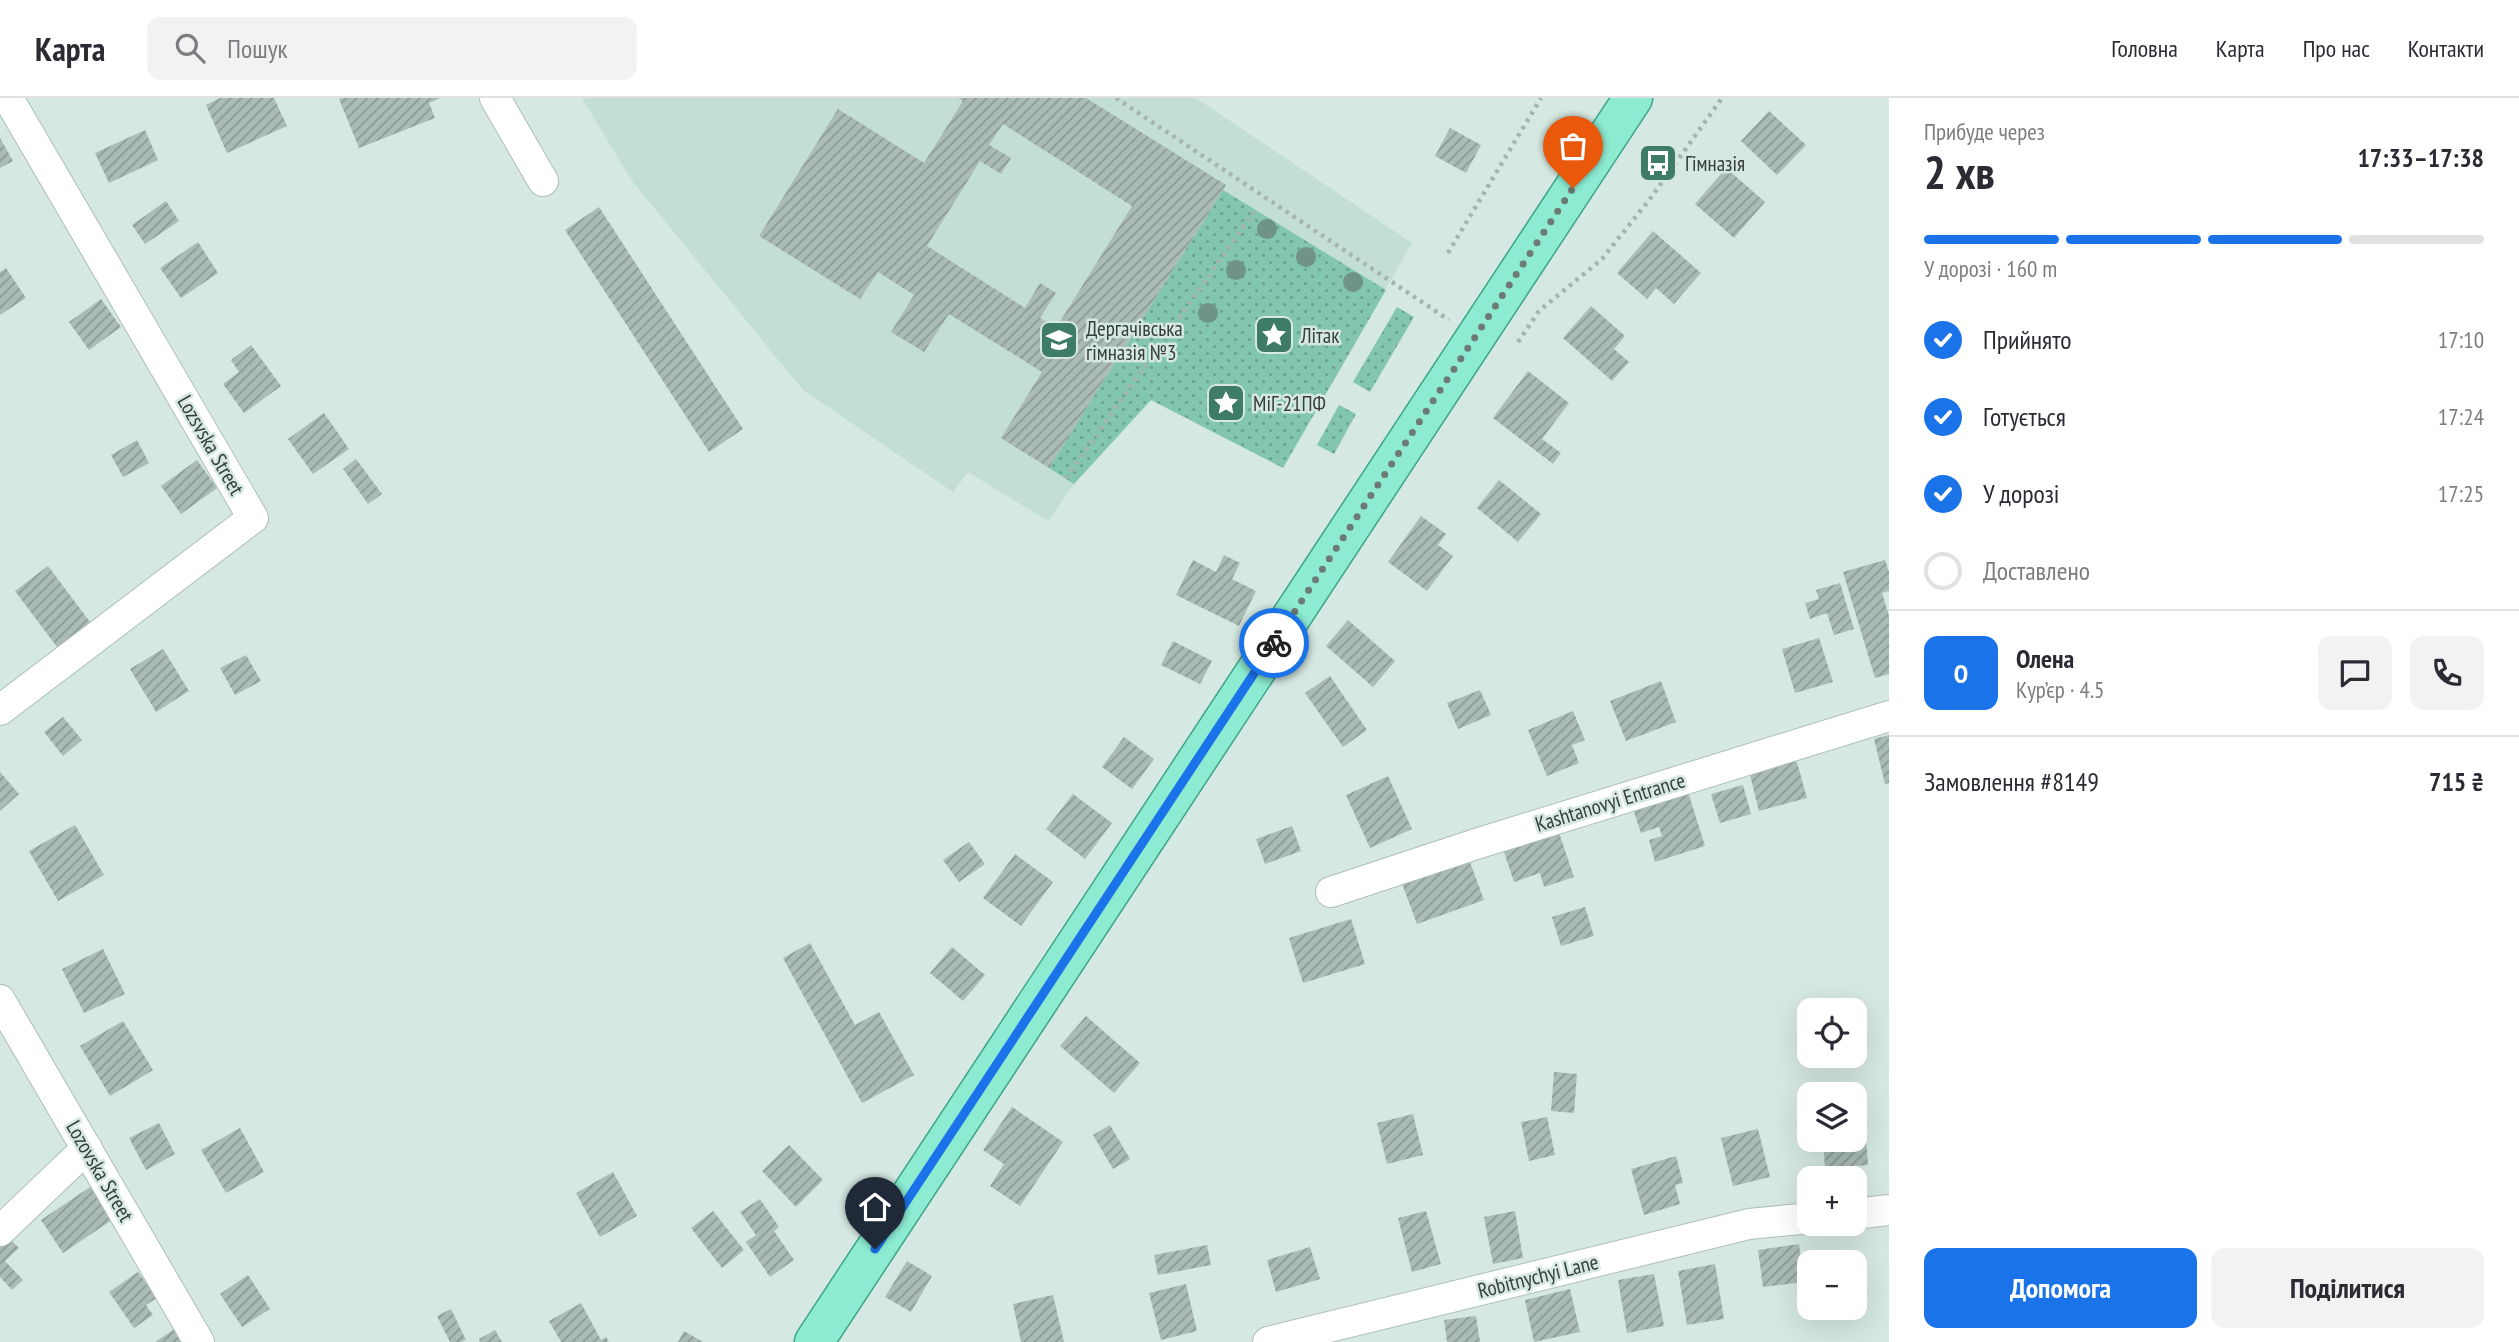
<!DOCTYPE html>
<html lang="uk">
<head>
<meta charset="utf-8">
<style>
	:root { --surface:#fff; --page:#f2f2f3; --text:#2b2b33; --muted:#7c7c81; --line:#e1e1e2; --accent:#1a73e8 }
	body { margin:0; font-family:"PT Sans Narrow",sans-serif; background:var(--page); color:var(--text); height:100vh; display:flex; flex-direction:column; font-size:26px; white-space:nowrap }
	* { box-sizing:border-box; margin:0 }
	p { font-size:23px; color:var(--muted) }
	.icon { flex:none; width:38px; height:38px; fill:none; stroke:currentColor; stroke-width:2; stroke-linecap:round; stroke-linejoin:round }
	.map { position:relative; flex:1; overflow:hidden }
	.details { display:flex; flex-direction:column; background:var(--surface); width:630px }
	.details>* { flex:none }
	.tools { position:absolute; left:1797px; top:900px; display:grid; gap:14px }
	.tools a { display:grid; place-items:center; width:70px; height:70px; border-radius:14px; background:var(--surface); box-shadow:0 7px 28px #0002; font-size:35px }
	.pin { position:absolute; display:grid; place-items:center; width:60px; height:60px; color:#fff; margin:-72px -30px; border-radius:50% 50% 50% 0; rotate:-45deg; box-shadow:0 0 7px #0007 }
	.pin .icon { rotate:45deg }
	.courier { position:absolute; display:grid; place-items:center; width:70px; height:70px; margin:-35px; border:5px solid #1a73e8; border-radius:50%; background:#fff; color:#222; box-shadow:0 2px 9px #0007 }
	.head em { font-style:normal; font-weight:600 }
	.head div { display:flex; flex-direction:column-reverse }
	.head { display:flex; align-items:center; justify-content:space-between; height:119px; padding:0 35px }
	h1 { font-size:46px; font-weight:600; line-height:52px }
	.bar { display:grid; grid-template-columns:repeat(4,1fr); gap:10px 7px; align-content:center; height:84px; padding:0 35px }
	.bar i { height:9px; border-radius:5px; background:var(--line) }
	.bar .current { background:var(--accent) }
	.bar p { grid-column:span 4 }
	.line { display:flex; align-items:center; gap:18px; padding:0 35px; border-top:2px solid var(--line) }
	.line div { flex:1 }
	.round { display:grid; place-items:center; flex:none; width:74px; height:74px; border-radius:14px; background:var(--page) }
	ol { padding:0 35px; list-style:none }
	li { display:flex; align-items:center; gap:21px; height:77px }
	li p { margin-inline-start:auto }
	li .icon { padding:7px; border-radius:50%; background:var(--accent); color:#fff; stroke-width:4 }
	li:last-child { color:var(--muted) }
	li i { width:38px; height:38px; border:4px solid var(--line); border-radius:50% }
	.button { display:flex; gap:14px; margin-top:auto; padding:14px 35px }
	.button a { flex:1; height:80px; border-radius:14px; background:var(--accent); color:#fff; font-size:28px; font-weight:600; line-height:80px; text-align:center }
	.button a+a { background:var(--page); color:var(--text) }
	header { display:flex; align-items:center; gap:42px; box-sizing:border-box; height:98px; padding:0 35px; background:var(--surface); border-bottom:2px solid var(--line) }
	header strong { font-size:33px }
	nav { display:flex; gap:38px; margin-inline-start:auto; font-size:24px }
	.search { width:490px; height:63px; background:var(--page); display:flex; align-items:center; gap:18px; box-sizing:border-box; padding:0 24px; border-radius:14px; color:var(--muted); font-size:26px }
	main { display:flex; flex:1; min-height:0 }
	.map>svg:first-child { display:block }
	.built { fill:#c3ded4 }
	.grass { fill:url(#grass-dots) }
	.building { fill:url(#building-hatch); fill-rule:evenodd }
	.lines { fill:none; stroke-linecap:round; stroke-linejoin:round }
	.minor-casing { stroke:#adbfb8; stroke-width:32 }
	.major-casing { stroke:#3ca588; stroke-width:41 }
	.path { stroke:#a5b4ae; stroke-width:4.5; stroke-dasharray:3.5 5; stroke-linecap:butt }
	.minor { stroke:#fff; stroke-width:30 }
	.major { stroke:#8cebd1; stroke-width:38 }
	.tree { fill:#6f9387 }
	.done { stroke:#6e7a75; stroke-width:7; stroke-dasharray:0 12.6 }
	.route { stroke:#1a73e8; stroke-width:9 }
	.labels { text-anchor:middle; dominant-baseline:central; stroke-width:5; stroke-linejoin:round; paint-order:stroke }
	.poi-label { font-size:21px; fill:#373e3b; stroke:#d5e8e1; text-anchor:start }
	.street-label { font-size:21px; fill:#373e3b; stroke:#d5e8e1 }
</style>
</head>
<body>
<header>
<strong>Карта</strong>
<div class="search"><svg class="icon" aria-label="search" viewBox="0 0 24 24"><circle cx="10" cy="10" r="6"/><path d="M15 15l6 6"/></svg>Пошук</div>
<nav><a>Головна</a><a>Карта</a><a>Про нас</a><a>Контакти</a></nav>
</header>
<main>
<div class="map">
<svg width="1889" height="1244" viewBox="0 0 1889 1244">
	<defs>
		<pattern id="grass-dots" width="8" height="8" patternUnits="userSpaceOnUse" patternTransform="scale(1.75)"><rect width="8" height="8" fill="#82c6af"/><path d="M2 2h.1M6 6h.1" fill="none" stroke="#6ba290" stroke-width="1.8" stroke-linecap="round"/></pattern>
		<pattern id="building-hatch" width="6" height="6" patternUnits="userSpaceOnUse" patternTransform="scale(1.75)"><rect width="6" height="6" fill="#aabcb5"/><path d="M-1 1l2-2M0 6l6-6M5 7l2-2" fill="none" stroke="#8b9a94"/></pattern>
	</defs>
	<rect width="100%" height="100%" fill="#d5e8e1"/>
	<!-- built -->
	<polygon class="built" points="582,0 1196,0 1412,145 1283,370 1151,302 1074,386 1048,423 968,374 953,394 803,292 632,83"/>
	<!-- grass -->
	<g class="grass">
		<polygon points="1223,92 1386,192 1283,370 1151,302 1074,386 1049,370"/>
		<polygon points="1397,209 1414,219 1370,294 1353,284"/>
		<polygon points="1339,307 1356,316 1334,356 1317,347"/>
	</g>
	<!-- building -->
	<g class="building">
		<polygon points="220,0 274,0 287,28 227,55 206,7"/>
		<polygon points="342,0 440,0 429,5 435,20 359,50 339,1"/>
		<path d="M958 0H1086L1226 87 1049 370 1001 340 1042 274 949 216 924 254 891 234 914 197 878 174 860 201 759 138 838 11 924 65 963 3ZM1003 26 1132 108 1056 230 1040 220 1056 195 1040 185 1025 210 927 148 980 63 1001 76 1011 60 989 47Z"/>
		<polygon points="1769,13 1806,47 1777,77 1741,43"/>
		<polygon points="1450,30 1481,47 1466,75 1435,58"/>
		<polygon points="145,32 158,62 109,85 95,55"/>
		<polygon points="0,40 13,63 0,70"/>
		<polygon points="1726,70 1765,104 1734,140 1695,106"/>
		<polygon points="166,103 179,123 145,146 132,127"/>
		<polygon points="599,109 743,331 709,354 565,132"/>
		<polygon points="1653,133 1701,175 1674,206 1656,190 1647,201 1617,175"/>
		<polygon points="198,144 218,175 181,200 160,170"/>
		<polygon points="6,170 26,200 0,217 0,174"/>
		<polygon points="101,201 121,229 89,252 69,224"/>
		<polygon points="1591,208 1625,238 1614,251 1629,264 1612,283 1563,240"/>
		<polygon points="251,247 281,288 244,315 223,286 239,274 231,262"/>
		<polygon points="1528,273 1569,305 1542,341 1561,355 1553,366 1493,320"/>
		<polygon points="324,315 349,351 313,376 288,341"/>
		<polygon points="137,342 149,365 123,379 111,357"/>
		<polygon points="356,361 382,396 368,406 343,371"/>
		<polygon points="197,362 217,390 181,416 161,388"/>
		<polygon points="1499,382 1541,416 1518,444 1477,410"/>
		<polygon points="1421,418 1446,436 1438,447 1453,458 1427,493 1388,464"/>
		<polygon points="1224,457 1240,465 1232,481 1256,493 1239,528 1176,497 1193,462 1216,474"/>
		<polygon points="1885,462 1889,474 1889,493 1882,495 1889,518 1889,576 1875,580 1843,474"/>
		<polygon points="48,468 93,528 60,553 15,493"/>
		<polygon points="1840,485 1854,531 1834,537 1827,515 1810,521 1805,505 1819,501 1816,492"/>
		<polygon points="1348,522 1395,563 1373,589 1326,548"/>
		<polygon points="1819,540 1833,584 1795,595 1782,551"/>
		<polygon points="1173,543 1212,563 1200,586 1161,567"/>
		<polygon points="163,551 189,593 156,614 130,571"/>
		<polygon points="246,557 261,583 235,597 220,570"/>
		<polygon points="1330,578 1367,632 1343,649 1305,595"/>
		<polygon points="1661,583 1676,624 1626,643 1610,603"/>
		<polygon points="1480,592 1491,617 1458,631 1447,605"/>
		<polygon points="1573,613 1585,642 1572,647 1579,665 1547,678 1528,632"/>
		<polygon points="63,619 82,642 63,658 44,634"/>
		<polygon points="1889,637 1889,685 1885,686 1874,641"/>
		<polygon points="1124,639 1154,661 1132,691 1102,669"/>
		<polygon points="1796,661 1807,700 1759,713 1749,673"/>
		<polygon points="0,674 19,696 0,713"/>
		<polygon points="1388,678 1412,731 1370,750 1346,697"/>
		<polygon points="1743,687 1751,716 1720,725 1711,696"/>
		<polygon points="1688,694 1705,748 1655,764 1649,742 1662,738 1659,729 1641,735 1633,711"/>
		<polygon points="1073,696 1112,725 1085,761 1046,731"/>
		<polygon points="75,727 104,777 58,803 29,753"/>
		<polygon points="1292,728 1301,753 1265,766 1256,741"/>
		<polygon points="1557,729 1574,779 1544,789 1540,775 1514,784 1502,748"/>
		<polygon points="969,744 985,766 959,784 943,762"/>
		<polygon points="1015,756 1053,784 1021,828 983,800"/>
		<polygon points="1468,759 1484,802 1417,826 1401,783"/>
		<polygon points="1585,809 1594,838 1561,848 1552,819"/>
		<polygon points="1351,821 1365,866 1303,885 1289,840"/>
		<polygon points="810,845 855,927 879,914 914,977 862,1005 783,860"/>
		<polygon points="952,849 985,877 963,903 930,875"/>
		<polygon points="103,851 125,896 84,915 62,871"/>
		<polygon points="1086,918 1140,965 1114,995 1060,948"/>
		<polygon points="123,923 153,972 110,998 80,948"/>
		<polygon points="1554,974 1577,976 1574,1015 1551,1013"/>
		<polygon points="1012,1009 1063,1044 1020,1108 990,1088 1004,1066 983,1052"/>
		<polygon points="1413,1016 1423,1057 1387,1066 1377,1025"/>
		<polygon points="1547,1019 1555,1057 1529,1063 1521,1024"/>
		<polygon points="159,1025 175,1056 146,1072 129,1040"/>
		<polygon points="1110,1027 1130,1061 1113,1071 1093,1037"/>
		<polygon points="1855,1027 1865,1027 1868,1067 1825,1070 1823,1041 1855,1041"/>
		<polygon points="240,1030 264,1074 226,1095 201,1052"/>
		<polygon points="1758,1031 1770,1079 1733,1088 1721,1040"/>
		<polygon points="789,1047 823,1082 796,1109 762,1073"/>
		<polygon points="1676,1058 1683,1085 1675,1087 1680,1106 1644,1117 1631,1071"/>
		<polygon points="613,1074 637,1118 600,1139 576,1095"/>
		<polygon points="90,1089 112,1122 63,1155 41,1122"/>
		<polygon points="760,1101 779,1129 774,1133 794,1162 770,1179 746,1144 756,1137 740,1114"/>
		<polygon points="713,1113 744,1152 722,1170 691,1130"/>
		<polygon points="1426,1113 1441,1166 1412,1174 1398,1120"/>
		<polygon points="1515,1113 1523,1160 1493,1166 1484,1119"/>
		<polygon points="8,1139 19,1150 5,1163 23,1182 12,1192 0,1179 0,1147"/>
		<polygon points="1799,1146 1804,1184 1763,1189 1758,1152"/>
		<polygon points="1207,1147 1211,1167 1158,1177 1154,1157"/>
		<polygon points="1310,1149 1320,1181 1276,1194 1267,1162"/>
		<polygon points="907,1163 932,1178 911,1214 885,1199"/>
		<polygon points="1715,1166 1724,1221 1687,1227 1678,1173"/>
		<polygon points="138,1174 157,1200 146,1207 153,1217 134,1230 109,1194"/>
		<polygon points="1654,1176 1664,1228 1627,1235 1618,1182"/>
		<polygon points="248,1177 270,1211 242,1229 220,1196"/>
		<polygon points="1186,1186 1197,1233 1161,1242 1149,1195"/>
		<polygon points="1570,1191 1580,1234 1534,1244 1525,1202"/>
		<polygon points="1053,1197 1064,1244 1021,1244 1013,1206"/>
		<polygon points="581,1205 601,1242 606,1239 609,1244 561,1244 549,1223"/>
		<polygon points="451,1211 466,1242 461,1244 450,1244 437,1218"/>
		<polygon points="1476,1218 1480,1244 1447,1244 1444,1222"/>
		<polygon points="176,1230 185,1244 155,1244"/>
		<polygon points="495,1232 502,1244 480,1244 479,1241"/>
		<polygon points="684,1233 703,1244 678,1244"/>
	</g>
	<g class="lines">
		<defs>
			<g id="minor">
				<polyline points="495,0 543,83"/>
				<polyline points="0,612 253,420 8,0"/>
				<polyline points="1331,794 1476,746 1889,618"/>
				<polyline points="0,902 199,1244"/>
				<polyline points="1855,1116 1889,1112"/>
				<polyline points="0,1133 87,1050"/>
				<polyline points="1268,1244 1749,1126 1810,1120"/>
			</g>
			<polyline id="major" points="814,1244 1633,0"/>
		</defs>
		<!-- minor casing -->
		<use href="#minor" class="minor-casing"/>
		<!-- major casing -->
		<use href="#major" class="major-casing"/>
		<!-- path -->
		<g class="path">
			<polyline points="1116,0 1449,222"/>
			<polyline points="1448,155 1541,0"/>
			<polyline points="1518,244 1539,213 1602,161 1650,101 1722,0"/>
			<polyline points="1066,380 1255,112"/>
		</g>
		<!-- minor -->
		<use href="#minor" class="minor"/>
		<!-- major -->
		<use href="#major" class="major"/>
	</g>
	<!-- trees -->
	<g class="tree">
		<circle cx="1267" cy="131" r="10"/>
		<circle cx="1306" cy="159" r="10"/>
		<circle cx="1236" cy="172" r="10"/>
		<circle cx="1353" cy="184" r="10"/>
		<circle cx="1208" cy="215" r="10"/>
	</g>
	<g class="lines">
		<!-- done -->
		<polyline class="done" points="1274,545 1573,90"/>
		<!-- route -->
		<polyline class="route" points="875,1151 1274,545"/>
	</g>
	<!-- icons -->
	<defs>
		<symbol id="bus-square" viewBox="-11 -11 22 22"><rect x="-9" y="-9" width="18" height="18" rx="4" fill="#3e7c68" stroke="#d5e8e1"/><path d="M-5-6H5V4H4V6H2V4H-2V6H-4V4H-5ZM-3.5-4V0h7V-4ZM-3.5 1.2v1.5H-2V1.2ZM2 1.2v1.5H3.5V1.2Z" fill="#fff"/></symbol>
		<symbol id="sight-square" viewBox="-11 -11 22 22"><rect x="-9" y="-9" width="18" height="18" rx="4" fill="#3e7c68" stroke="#d5e8e1"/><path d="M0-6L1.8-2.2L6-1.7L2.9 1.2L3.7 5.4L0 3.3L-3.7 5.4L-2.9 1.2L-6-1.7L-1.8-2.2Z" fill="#fff"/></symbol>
		<symbol id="school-square" viewBox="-11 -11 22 22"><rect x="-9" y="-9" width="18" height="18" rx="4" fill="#3e7c68" stroke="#d5e8e1"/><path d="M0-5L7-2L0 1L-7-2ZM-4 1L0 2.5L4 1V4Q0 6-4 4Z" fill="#fff"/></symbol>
	</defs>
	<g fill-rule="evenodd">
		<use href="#bus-square" x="1636" y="43" width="44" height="44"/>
		<use href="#sight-square" x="1252" y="215" width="44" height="44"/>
		<use href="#school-square" x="1037" y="220" width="44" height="44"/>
		<use href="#sight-square" x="1204" y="283" width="44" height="44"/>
	</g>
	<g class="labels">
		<!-- poi labels -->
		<g class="poi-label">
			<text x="1685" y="65">Гімназія</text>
			<text x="1086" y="230">Дергачівська<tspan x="1086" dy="24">гімназія №3</tspan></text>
			<text x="1301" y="237">Літак</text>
			<text x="1253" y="305">МіГ-21ПФ</text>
		</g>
		<!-- street labels -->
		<g class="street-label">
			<text transform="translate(211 347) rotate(60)">Lozsvska Street</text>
			<text transform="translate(1610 704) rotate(-17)">Kashtanovyi Entrance</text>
			<text transform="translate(100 1073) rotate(60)">Lozovska Street</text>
			<text transform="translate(1538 1178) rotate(-14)">Robitnychyi Lane</text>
		</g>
	</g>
</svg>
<div class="tools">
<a><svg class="icon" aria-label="locate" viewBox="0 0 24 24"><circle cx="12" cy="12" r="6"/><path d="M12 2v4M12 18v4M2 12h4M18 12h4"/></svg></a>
<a><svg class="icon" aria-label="layers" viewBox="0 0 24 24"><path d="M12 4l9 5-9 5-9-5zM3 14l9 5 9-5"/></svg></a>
<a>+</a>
<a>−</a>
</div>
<div class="pin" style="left:1573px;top:90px;background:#ea580c"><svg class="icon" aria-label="bag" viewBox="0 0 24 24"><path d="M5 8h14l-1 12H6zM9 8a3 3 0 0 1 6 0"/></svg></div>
<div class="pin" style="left:875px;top:1151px;background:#1f2937"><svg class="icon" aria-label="home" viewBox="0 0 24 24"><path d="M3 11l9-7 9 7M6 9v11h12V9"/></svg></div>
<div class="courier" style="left:1274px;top:545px"><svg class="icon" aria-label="bike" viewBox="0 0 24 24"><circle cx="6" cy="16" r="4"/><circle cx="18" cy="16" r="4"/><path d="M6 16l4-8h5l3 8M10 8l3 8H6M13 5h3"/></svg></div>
</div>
<section class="details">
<div class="head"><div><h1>2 хв</h1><p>Прибуде через</p></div><em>17:33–17:38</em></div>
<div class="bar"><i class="current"></i><i class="current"></i><i class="current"></i><i></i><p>У дорозі · 160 m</p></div>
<ol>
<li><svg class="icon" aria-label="check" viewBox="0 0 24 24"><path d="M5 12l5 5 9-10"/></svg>Прийнято<p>17:10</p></li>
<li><svg class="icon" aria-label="check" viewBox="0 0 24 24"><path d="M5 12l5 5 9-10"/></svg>Готується<p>17:24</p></li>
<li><svg class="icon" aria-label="check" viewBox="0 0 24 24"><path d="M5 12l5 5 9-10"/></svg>У дорозі<p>17:25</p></li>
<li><i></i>Доставлено</li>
</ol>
<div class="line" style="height:126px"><b class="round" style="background:var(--accent);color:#fff">О</b><div><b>Олена</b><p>Кур’єр · 4.5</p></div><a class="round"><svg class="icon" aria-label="chat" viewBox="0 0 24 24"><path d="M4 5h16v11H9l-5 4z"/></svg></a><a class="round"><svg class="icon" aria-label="phone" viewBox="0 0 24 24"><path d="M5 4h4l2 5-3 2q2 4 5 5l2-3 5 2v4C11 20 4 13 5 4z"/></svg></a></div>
<div class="line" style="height:91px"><div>Замовлення #8149</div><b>715 ₴</b></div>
<div class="button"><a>Допомога</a><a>Поділитися</a></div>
</section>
</main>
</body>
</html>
